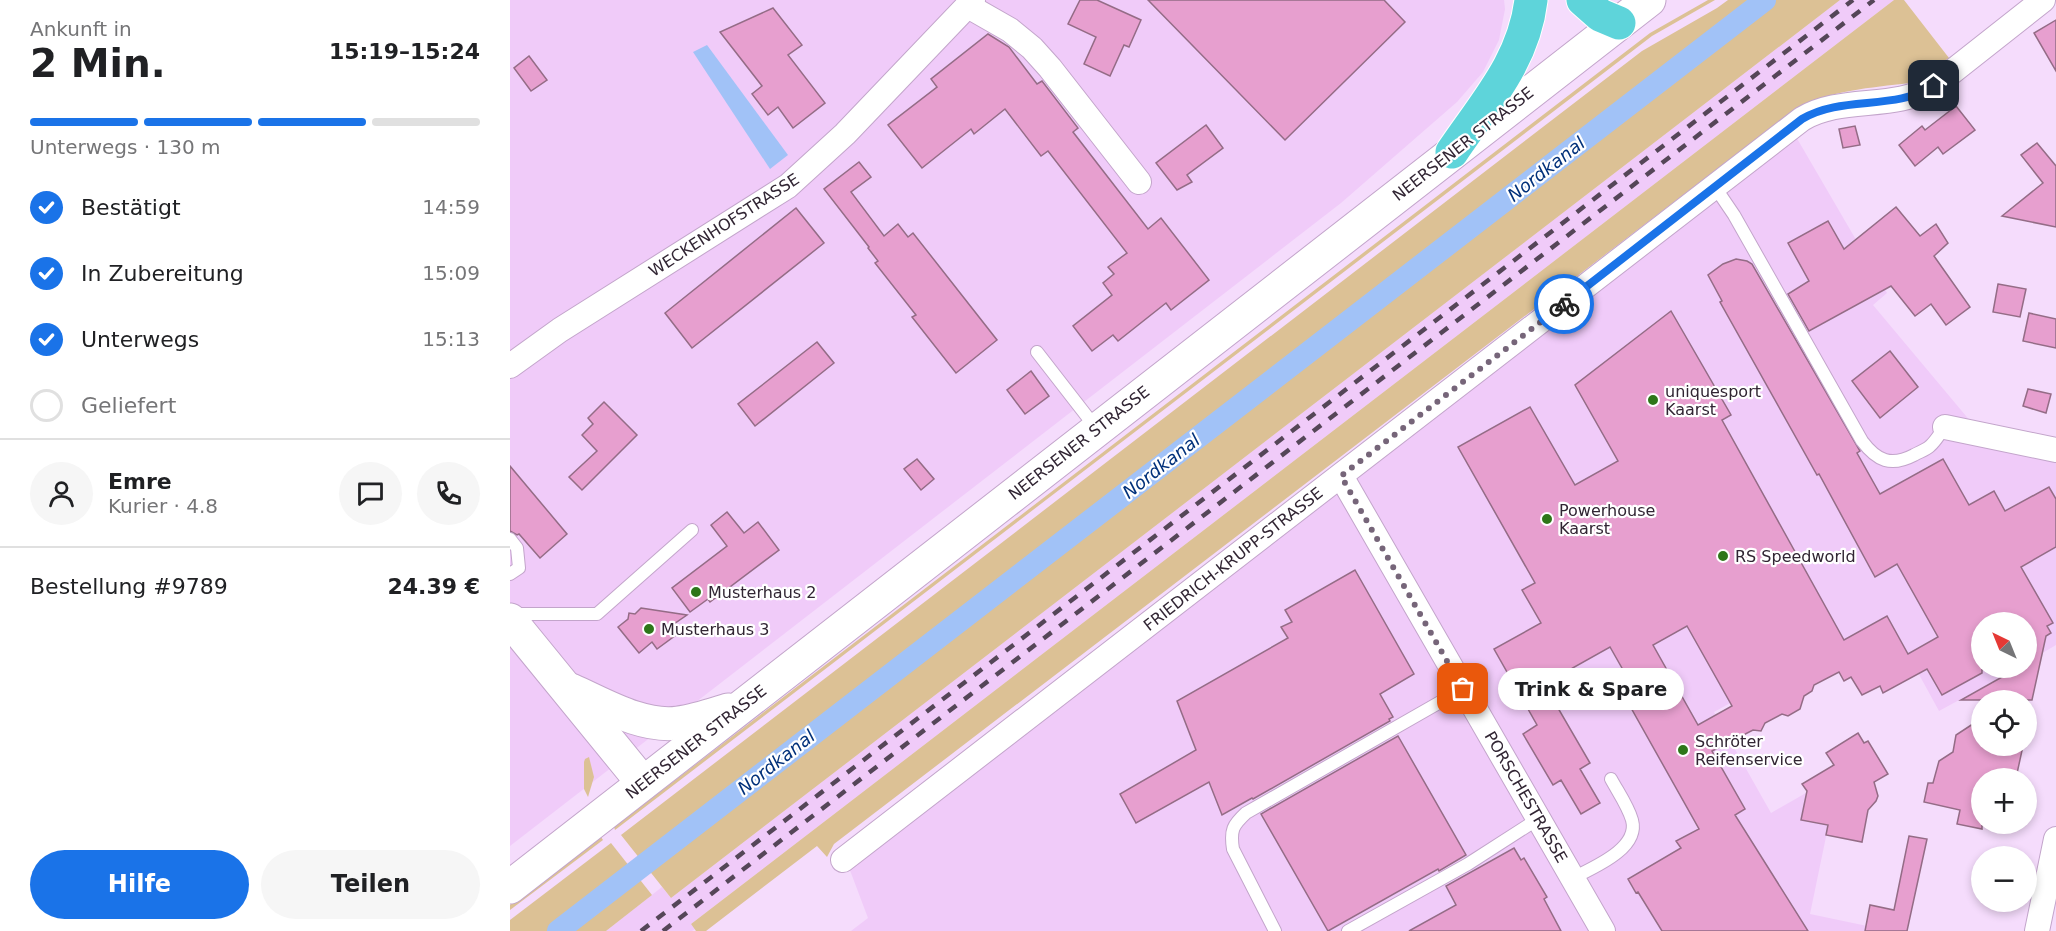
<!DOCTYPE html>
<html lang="de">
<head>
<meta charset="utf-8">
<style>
	:root { --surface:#fff; --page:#f6f6f6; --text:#202124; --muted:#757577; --line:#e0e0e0; --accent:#1a73e8 }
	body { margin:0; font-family:"DejaVu Sans",sans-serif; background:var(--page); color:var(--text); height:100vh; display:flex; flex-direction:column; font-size:22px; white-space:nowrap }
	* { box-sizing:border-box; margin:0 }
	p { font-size:20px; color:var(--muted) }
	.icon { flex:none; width:33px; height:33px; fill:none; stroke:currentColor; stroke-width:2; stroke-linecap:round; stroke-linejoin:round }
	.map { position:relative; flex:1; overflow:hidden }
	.side { display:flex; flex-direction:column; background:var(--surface); width:510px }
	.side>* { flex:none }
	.needle { width:39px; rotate:317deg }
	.controls { position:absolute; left:1461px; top:612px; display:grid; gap:12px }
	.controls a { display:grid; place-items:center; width:66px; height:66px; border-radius:50%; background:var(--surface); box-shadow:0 3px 9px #0003; font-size:30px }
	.pin { position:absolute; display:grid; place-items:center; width:51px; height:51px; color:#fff; margin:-26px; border-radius:12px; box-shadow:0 3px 9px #0006 }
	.courier { position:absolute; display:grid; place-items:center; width:60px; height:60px; margin:-30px; border:4px solid #1a73e8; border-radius:50%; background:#fff; color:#222; box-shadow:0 2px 8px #0007 }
	.bubble { position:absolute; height:42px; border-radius:21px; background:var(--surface); box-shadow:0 3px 9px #0003; font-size:20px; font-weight:800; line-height:42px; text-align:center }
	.overview em { font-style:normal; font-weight:800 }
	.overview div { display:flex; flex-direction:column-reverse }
	.overview { display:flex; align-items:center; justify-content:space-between; height:102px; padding:0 30px }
	h1 { font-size:39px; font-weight:800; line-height:45px }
	.bar { display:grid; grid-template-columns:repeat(4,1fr); gap:9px 6px; align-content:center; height:72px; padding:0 30px }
	.bar i { height:8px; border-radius:4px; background:var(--line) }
	.bar .current { background:var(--accent) }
	.bar p { grid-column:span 4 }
	.line { display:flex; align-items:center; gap:15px; padding:0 30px; border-top:2px solid var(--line) }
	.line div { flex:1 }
	.round { display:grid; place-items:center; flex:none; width:63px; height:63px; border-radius:32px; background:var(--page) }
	ol { padding:0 30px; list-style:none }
	li { display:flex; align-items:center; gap:18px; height:66px }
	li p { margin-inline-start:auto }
	li .icon { padding:6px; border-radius:50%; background:var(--accent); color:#fff; stroke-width:4 }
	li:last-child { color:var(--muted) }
	li i { width:33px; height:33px; border:3px solid var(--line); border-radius:50% }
	.primary-button { display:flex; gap:12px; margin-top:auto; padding:12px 30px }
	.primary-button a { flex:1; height:69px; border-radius:36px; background:var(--accent); color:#fff; font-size:24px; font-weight:800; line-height:69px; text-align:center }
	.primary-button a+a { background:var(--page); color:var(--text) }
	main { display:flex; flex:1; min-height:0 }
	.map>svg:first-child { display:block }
	.built { fill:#f0cbf9 }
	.green { fill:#dcc195 }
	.water { fill:#a1c2f7 }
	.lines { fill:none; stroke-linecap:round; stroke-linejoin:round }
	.canal { stroke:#a1c2f7; stroke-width:22 }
	.building { fill:#e79fcf; stroke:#946c86; stroke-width:1.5; fill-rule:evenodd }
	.lane-casing { stroke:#c3a5cb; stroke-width:14 }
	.street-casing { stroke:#c3a5cb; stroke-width:26 }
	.secondary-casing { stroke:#c3a5cb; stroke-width:35 }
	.highway-casing { stroke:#fff; stroke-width:35 }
	.lane { stroke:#fff; stroke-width:12 }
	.street { stroke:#fff; stroke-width:24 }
	.secondary { stroke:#fff; stroke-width:33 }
	.highway { stroke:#5ed4da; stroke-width:33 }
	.rail { stroke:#554658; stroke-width:4.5; stroke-dasharray:10 10; stroke-linecap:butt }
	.done { stroke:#766579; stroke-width:6; stroke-dasharray:0 10.8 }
	.route { stroke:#1a73e8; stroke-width:8 }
	.poi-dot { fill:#2e7619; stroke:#fff; stroke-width:2 }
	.labels { text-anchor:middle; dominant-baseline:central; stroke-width:4.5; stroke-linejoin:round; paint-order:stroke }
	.street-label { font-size:16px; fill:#312533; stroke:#fff }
	.poi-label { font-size:16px; fill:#312533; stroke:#fff; text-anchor:start }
	.water-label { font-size:18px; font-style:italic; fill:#00307a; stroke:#fff }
</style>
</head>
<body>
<main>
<section class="side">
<div class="overview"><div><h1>2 Min.</h1><p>Ankunft in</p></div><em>15:19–15:24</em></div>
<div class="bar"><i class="current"></i><i class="current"></i><i class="current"></i><i></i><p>Unterwegs · 130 m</p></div>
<ol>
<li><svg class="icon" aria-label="check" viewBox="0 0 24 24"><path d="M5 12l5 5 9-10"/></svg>Bestätigt<p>14:59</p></li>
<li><svg class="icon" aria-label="check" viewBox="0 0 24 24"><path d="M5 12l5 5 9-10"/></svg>In Zubereitung<p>15:09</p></li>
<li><svg class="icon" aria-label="check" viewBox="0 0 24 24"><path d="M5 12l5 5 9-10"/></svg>Unterwegs<p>15:13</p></li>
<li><i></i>Geliefert</li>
</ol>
<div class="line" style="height:108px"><a class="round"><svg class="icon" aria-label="person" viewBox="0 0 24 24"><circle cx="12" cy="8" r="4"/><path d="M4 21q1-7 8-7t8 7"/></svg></a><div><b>Emre</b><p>Kurier · 4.8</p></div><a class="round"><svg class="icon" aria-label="chat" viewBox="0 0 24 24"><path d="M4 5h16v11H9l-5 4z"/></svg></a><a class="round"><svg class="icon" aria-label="phone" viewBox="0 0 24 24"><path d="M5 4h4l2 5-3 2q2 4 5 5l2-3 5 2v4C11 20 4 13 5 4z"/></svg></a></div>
<div class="line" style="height:78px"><div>Bestellung #9789</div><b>24.39 €</b></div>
<div class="primary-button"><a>Hilfe</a><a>Teilen</a></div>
</section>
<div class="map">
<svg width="1546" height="931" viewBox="0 0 1546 931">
	<rect width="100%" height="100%" fill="#f5dcfc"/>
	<!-- built -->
	<g class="built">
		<polygon points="0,0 994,0 995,9 989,40 973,72 947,102 831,203 0,846"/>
		<polygon points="1330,0 1384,0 181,924 185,929 182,931 96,931 152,887 161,898"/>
		<polygon points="1285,135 1377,293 1363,305 1461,422 1546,440 1546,645 1517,662 1516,622 1472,622 1472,668 1508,668 1429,711 1377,616 1204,712 1261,813 1329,774 1300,914 1381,931 341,931 358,918 338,865"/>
	</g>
	<!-- green -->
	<g class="green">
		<polygon points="1198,0 1205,0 1142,36 105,830 104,827 1140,33"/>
		<polygon points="1218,0 1330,0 161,898 111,835 1132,51 1207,8"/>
		<path d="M1384 0H1394L1439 58 1407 79 1399 83C1360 88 1322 90 1287 108L324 844 317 857 307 846 196 931H186L181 924Z"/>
		<polygon points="79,757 84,777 78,797 74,789 74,762 75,759"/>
		<polygon points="91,837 93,840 0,910 0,905"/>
		<polygon points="101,843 142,895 96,931 0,931 0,920"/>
	</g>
	<!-- water -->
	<polygon class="water" points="197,45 278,155 260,169 183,52"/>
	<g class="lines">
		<!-- canal -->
		<polyline class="canal" points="48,931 1255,0"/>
	</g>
	<!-- building -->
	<g class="building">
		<polygon points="570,0 587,0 631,20 619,47 614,45 600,76 574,64 586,37 558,24"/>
		<polygon points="638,0 874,0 895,22 775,140"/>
		<polygon points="263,8 292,45 278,55 315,103 283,128 268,107 258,115 242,94 252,86 210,32"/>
		<polygon points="1546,20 1546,71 1524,33"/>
		<polygon points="478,34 499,47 527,84 532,81 568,128 563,132 638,229 651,218 699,280 661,310 656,303 608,341 603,335 582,351 563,326 602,295 593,283 604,274 598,267 617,253 538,151 531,156 495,109 464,134 461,129 412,168 378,125 427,87 421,79"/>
		<polygon points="19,56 37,80 21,91 4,68"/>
		<polygon points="1446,106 1465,130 1433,154 1428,147 1405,166 1389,145 1412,126 1415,130"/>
		<polygon points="696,125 713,148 677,175 682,182 667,190 646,163"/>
		<polygon points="1345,126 1350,145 1333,148 1329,129"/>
		<polygon points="1527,143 1546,166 1546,227 1492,216 1533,183 1511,155"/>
		<polygon points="349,162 361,177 341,192 374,236 388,224 398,237 403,233 487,340 446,373 402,317 406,315 365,263 368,261 358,248 359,247 314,189"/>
		<polygon points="1386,207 1410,236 1426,224 1438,243 1424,256 1460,307 1436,325 1421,304 1405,316 1381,286 1299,331 1278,294 1299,281 1278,243 1318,221 1334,249"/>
		<polygon points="286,208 314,243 182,348 155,313"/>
		<path d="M1226 259 1237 261 1242 264 1350 451 1347 453 1370 494 1433 459 1459 505 1484 491 1495 511 1539 487 1546 499V547L1511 567 1543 623 1537 626 1541 633 1536 636 1522 700H1451L1508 668H1516V622H1472V673L1432 695 1417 669 1373 693 1370 686 1352 695 1341 677 1334 681 1329 672 1304 685 1302 691 1294 696 1290 709 1278 716 1272 714 1255 723 1251 731 1243 730 1202 751 1235 809 1225 815 1298 931H1152L1128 892 1126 893 1118 879 1171 848 1166 841 1189 829 1111 690 1121 684 1100 647 1034 684 1080 763 1070 769 1090 803 1071 814 1051 780 1043 785 1013 734 1027 725 984 649 1031 623 1012 590 1025 583 948 447 1020 407 1065 485 1108 461 1065 385 1161 311 1221 415 1212 420 1334 640 1377 616 1398 654 1428 637 1387 564 1365 577 1309 474 1307 475 1210 302 1212 301 1198 275 1213 264ZM1177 626 1222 706 1188 725 1143 645Z"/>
		<polygon points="1488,284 1516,289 1510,317 1483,312"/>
		<polygon points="1519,313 1546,319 1546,348 1513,341"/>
		<polygon points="307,342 324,363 245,426 228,404"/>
		<polygon points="1380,351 1408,387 1370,418 1342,381"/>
		<polygon points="521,371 539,396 515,414 497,390"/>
		<polygon points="1518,389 1541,394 1536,413 1513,406"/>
		<polygon points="94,402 127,435 72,490 59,477 87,451 72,435 83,424 78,418"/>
		<polygon points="407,459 424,479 411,490 394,469"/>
		<polygon points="0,466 57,534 30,558 9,534 7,535 0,531"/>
		<polygon points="217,512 234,533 248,522 269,550 200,602 198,599 180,612 162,588 217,546 201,525"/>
		<polygon points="845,570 904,674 870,694 883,717 879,719 880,721 743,799 742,798 712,815 699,782 626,823 610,794 686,750 667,701 778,638 771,627 782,622 775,610"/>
		<polygon points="131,608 177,615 164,624 170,632 147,649 142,642 129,653 108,627 118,619 119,613 125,614"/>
		<polygon points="1472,718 1472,746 1513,746 1506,778 1472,778 1472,829 1447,824 1450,810 1414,802 1418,783 1423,783 1429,761 1443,752 1446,735"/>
		<polygon points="1348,733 1354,743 1358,741 1378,774 1364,782 1368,796 1366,801 1358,810 1352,842 1316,835 1318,825 1291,820 1297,791 1292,784 1324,765 1316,753"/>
		<polygon points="888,736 956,855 929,871 928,869 818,931 751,814"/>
		<polygon points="1399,836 1417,839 1397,931 1355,931 1360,905 1384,910"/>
		<polygon points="1004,848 1011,860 1014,858 1037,897 1034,899 1051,931 899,931 946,905 936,886"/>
	</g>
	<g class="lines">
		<defs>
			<g id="lane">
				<path d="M1205 187 1224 215 1352 441C1367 461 1381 467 1404 455 1409 452 1416 450 1420 446 1426 441 1430 433 1435 427"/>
				<polyline points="527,352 586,428"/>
				<polyline points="0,539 7,548 9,568 0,574"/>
				<polyline points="1,614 87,614 182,530"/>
				<path d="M1063 878C1082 868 1130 849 1122 820 1118 806 1108 792 1101 779"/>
				<path d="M765 931 723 849C720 830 723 825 736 813L953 689"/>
				<polyline points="838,931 958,864 1028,819"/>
			</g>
			<g id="street">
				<polyline points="458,6 500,30 522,48 540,68 629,182"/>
				<polyline points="0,366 50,330 278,186 335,134 463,0"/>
				<polyline points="1435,427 1546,450"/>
				<polyline points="831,476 1093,931"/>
				<path d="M333 860 1292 119C1332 95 1384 111 1424 86L1533 0"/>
				<polyline points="1527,931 1546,839"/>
			</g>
			<g id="secondary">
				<polyline points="0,620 133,783"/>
				<path d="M61 690C93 704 132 728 168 723 185 721 202 715 218 710"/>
				<polyline points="0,887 1139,0"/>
			</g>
			<g id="highway">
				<polyline points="1073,0 1090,15 1109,23"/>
				<path d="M942 152C975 103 1014 61 1021 0"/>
			</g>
		</defs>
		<!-- lane casing -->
		<use href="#lane" class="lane-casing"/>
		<!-- street casing -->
		<use href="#street" class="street-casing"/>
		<!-- secondary casing -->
		<use href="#secondary" class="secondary-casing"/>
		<!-- highway casing -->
		<use href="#highway" class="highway-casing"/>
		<!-- lane -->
		<use href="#lane" class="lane"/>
		<!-- street -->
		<use href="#street" class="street"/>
		<!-- secondary -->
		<use href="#secondary" class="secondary"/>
		<!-- highway -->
		<use href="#highway" class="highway"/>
		<!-- rail -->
		<g class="rail">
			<polyline points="131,931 1343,0"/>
			<polyline points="153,931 1364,0"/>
		</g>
	</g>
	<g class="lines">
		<!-- done -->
		<polyline class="done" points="953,689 831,476 1054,304"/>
		<!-- route -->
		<path class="route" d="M1054 304 1292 119C1332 95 1384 111 1424 86"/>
	</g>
	<!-- markers -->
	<g class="poi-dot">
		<circle cx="1143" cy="400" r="6"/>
		<circle cx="1037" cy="519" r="6"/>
		<circle cx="1213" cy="556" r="6"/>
		<circle cx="186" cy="592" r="6"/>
		<circle cx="139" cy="629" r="6"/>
		<circle cx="1173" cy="750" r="6"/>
	</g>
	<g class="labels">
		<!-- street labels -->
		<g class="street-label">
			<text transform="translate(953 144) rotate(-38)">NEERSENER STRASSE</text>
			<text transform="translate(214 225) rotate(-33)">WECKENHOFSTRASSE</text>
			<text transform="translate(569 443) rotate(-38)">NEERSENER STRASSE</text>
			<text transform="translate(723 559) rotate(-38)">FRIEDRICH-KRUPP-STRASSE</text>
			<text transform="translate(186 742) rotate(-38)">NEERSENER STRASSE</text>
			<text transform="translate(1016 797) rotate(60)">PORSCHESTRASSE</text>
		</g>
		<!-- poi labels -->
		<g class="poi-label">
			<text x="1155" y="391">uniquesport<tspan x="1155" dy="18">Kaarst</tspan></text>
			<text x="1049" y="510">Powerhouse<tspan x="1049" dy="18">Kaarst</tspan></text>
			<text x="1225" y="556">RS Speedworld</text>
			<text x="198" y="592">Musterhaus 2</text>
			<text x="151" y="629">Musterhaus 3</text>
			<text x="1185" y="741">Schröter<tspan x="1185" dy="18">Reifenservice</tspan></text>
		</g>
		<!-- water labels -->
		<g class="water-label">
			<text transform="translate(1036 169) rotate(-38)">Nordkanal</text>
			<text transform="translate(651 466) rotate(-38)">Nordkanal</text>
			<text transform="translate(266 762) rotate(-38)">Nordkanal</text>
		</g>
	</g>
</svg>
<div class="controls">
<a><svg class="needle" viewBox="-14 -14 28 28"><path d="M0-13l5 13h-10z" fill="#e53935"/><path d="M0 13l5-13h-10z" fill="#757577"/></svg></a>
<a><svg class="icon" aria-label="locate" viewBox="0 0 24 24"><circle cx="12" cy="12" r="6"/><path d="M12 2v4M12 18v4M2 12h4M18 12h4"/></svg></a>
<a>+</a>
<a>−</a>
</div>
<div class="pin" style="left:953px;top:689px;background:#ea580c"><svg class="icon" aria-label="bag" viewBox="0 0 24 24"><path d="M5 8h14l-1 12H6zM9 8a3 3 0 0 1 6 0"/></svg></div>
<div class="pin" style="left:1424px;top:86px;background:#1f2937"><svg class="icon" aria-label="home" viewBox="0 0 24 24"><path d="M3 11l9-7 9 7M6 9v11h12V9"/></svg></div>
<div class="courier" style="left:1054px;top:304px"><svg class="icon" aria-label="bike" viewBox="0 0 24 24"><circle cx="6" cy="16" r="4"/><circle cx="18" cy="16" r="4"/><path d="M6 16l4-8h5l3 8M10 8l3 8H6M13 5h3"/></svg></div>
<div class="bubble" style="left:988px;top:668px;width:186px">Trink &amp; Spare</div>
</div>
</main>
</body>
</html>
